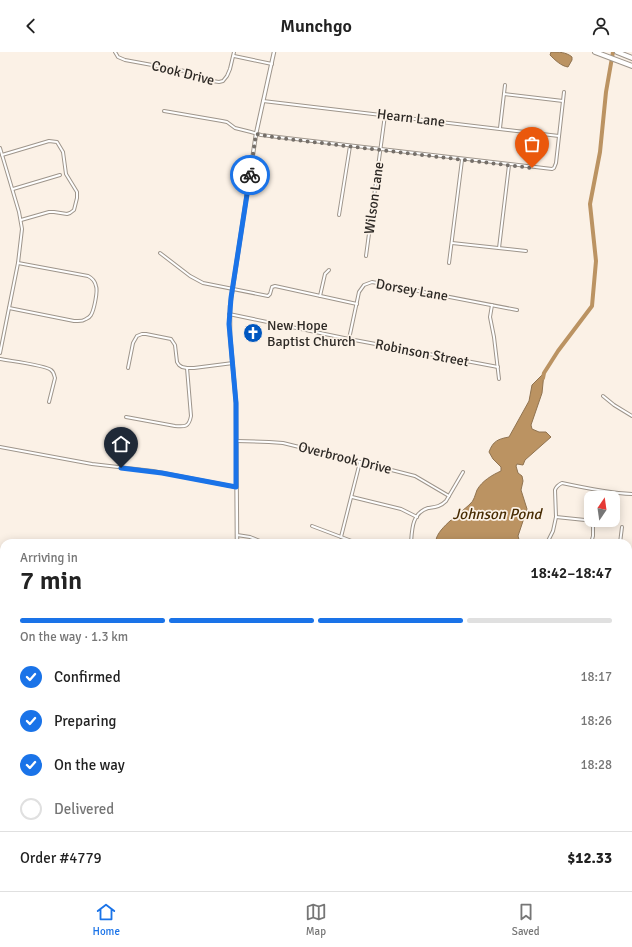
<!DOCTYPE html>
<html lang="en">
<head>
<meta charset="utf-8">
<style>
	:root { --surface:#fff; --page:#f6f6f6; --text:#222; --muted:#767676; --line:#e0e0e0; --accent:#1a73e8 }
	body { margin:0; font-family:Signika,sans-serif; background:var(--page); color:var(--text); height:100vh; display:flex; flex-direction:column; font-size:15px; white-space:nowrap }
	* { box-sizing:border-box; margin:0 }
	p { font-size:13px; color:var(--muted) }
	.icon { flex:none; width:22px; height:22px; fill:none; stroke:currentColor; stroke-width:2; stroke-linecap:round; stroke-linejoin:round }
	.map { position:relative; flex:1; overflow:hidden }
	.panel { position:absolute; left:0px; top:487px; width:632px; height:352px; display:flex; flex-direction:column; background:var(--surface); border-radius:12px 12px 0 0; box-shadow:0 2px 10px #0003 }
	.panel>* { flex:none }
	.needle { width:26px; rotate:13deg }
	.fabs { position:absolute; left:584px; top:439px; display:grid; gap:8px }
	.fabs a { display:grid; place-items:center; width:36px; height:36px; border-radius:8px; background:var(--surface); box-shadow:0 2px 10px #0003; font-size:20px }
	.pin { position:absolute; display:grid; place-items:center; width:34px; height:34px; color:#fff; margin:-41px -17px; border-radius:50% 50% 50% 0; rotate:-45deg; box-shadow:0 0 4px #0007 }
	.pin .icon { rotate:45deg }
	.courier { position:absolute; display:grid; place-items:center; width:40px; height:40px; margin:-20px; border:3px solid #1a73e8; border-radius:50%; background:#fff; color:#222; box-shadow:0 1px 5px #0007 }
	.head em { font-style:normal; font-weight:600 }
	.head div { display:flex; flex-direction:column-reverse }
	.head { display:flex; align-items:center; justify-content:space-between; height:68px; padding:0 20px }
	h1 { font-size:26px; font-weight:600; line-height:30px }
	.bar { display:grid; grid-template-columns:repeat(4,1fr); gap:6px 4px; align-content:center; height:48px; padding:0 20px }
	.bar i { height:5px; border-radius:3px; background:var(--line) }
	.bar .active { background:var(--accent) }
	.bar p { grid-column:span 4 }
	.line { display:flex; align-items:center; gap:10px; padding:0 20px; border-top:1px solid var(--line) }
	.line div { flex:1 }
	ol { padding:0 20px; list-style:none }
	li { display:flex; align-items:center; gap:12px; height:44px }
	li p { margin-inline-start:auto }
	li .icon { padding:4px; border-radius:50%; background:var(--accent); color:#fff; stroke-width:4 }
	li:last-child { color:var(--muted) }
	li i { width:22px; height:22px; border:2px solid var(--line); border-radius:50% }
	header { display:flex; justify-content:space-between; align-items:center; height:52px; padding:0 20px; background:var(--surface); font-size:18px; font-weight:600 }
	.tab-bar { display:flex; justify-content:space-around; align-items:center; height:56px; border-top:1px solid var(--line); background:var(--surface); font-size:11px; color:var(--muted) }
	.tab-bar a { display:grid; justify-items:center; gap:2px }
	.tab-bar .active { color:var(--accent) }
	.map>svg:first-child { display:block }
	.water { fill:#bb9362; stroke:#907350 }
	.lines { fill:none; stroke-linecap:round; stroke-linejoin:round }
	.river { stroke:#bb9362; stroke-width:4 }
	.minor-casing { stroke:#9e958b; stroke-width:4 }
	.tertiary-casing { stroke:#9e958b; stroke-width:4.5 }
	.motorway-casing { stroke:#9e958b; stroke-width:6 }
	.minor { stroke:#fff; stroke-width:2 }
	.tertiary { stroke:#fff; stroke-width:2.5 }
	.motorway { stroke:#fff; stroke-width:4 }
	.rail { stroke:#47423d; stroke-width:1; stroke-dasharray:7 7; stroke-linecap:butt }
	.done { stroke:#756f69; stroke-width:4; stroke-dasharray:0 7.2 }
	.route { stroke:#1a73e8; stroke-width:5 }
	.labels { text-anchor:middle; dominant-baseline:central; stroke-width:3.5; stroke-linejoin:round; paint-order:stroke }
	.street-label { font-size:14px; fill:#2d2925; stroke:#fbf1e6 }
	.poi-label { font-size:14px; fill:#2d2925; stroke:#fbf1e6; text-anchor:start }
	.water-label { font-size:15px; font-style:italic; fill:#472b02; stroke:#fbf1e6 }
</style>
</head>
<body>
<header><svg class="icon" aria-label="back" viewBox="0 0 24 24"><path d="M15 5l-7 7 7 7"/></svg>Munchgo<svg class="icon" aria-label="person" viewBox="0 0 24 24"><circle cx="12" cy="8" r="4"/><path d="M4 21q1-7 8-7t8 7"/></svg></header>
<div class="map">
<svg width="632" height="839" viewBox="0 0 632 839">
	<rect width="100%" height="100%" fill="#fbf1e6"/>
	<!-- water -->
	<g class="water">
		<path d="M551 0C559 0 566 0 572 5V8L568 15C561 14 555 8 550 3Z"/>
		<path d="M544 321 542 341 531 373 532 377 539 380H546L551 385 525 408 523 413 517 412 516 414 518 421 522 424 523 429 521 438 527 457 518 484 520 491H494L492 489H487L479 491H436C434 478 461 461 470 452 474 449 475 443 477 438 482 429 492 423 501 419V415L493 407 489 400C493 389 498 387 509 385L529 349 532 333Z"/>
		<polygon points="243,835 420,835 416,839 242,839"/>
	</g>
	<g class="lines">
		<!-- river -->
		<polyline class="river" points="543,326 544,321 558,299 592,254 596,209 590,152 600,100 606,40 613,0"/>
		<defs>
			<g id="minor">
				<polyline points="115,0 118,5 125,8 190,20 206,28 219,30 223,29 227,24 230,17 234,0"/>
				<polyline points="234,4 272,12"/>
				<polyline points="504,42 563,49"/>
				<polyline points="263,49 559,84"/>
				<polyline points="164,59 222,69 227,70 235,76 251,80 261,83 552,117 554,116 556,111 564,40"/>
				<polyline points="500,76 505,33"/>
				<polyline points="0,96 19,160 22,177 18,211 0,301"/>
				<polyline points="2,103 49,89 57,90 63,100 66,122 77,140 77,146 74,158 70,161 67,162 54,160 49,160 21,168"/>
				<polyline points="13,137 60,123"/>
				<polyline points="339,163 350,94"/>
				<polyline points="452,191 526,199"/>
				<polyline points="499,196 509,113"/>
				<polyline points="160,201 190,224 203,231 268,244 270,242 272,235 275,234 357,252"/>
				<polyline points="366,204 385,63"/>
				<polyline points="449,211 462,108"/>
				<polyline points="320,244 325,222 329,218"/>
				<polyline points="492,253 490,265 494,285 499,327"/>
				<path d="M9 256 74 269C78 269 82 270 86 267 88 266 90 265 91 263 94 258 98 239 96 234 95 229 92 226 88 224L18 211"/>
				<polyline points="229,262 349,287 498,315"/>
				<polyline points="349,287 359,240 364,233 372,230 517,258"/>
				<path d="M0 307C10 309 45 313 51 318 54 320 54 323 55 326L49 350"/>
				<polyline points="128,316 133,291 137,284 142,282 146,282 171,287 175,293 177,310 179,313 182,315 187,316 194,316 233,311"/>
				<polyline points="603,344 614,353 632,364"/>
				<path d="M126 365 175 374C185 375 189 375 191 364L187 316"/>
				<polyline points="236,389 269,390 283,391 360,410 415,424 449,444"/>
				<polyline points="0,395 92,412 153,419 236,435"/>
				<polyline points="352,445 401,457 417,465"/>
				<polyline points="556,465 585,468 589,470 593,474 593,484 591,491"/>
				<polyline points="312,474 357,491"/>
				<polyline points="237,483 250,485 265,491"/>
				<polyline points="341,485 360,410"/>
				<path d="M411 491C412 477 412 461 428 456 435 455 440 455 446 449L463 420"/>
				<path d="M547 491 553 479 556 465 555 438C556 435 558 433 562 431 585 436 608 441 632 442"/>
				<polyline points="620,491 622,475"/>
				<polyline points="628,517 632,517"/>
				<polyline points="628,560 632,543"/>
				<polyline points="0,635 4,636"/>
				<polyline points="0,749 4,750"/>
				<polyline points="0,775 4,776"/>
				<polyline points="0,802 4,803"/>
				<polyline points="628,826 632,825"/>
				<polyline points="0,829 4,830"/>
				<polyline points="216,835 218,837"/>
				<polyline points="488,835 491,839"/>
				<polyline points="6,839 7,835"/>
				<polyline points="37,839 39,835"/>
				<polyline points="99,839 103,835"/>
				<polyline points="476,839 482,835"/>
				<polyline points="529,839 532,835"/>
				<polyline points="575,839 575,835"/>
				<polyline points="604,839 610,835"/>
			</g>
			<g id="tertiary">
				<polyline points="237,491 236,351 230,283 230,254 256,82 274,0"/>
				<polyline points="132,839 133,835"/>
			</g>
			<g id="motorway">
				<polyline points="595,0 632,14"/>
				<polyline points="617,0 632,6"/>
			</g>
		</defs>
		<!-- minor casing -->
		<use href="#minor" class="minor-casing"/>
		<!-- tertiary casing -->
		<use href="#tertiary" class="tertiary-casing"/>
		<!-- motorway casing -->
		<use href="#motorway" class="motorway-casing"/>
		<!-- minor -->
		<use href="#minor" class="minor"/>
		<!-- tertiary -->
		<use href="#tertiary" class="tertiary"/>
		<!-- motorway -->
		<use href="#motorway" class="motorway"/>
		<!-- rail -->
		<g class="rail">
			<polyline points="628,681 632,667"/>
			<polyline points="581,839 582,835"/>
		</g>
	</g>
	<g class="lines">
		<!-- done -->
		<polyline class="done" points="250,123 256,82 279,86 532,116"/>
		<!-- route -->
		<polyline class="route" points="121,416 162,421 236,435 236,351 229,272 231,246 250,123"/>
	</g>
	<!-- icons -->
	<defs>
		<symbol id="church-disc" viewBox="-11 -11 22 22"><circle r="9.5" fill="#0057c0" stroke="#fbf1e6"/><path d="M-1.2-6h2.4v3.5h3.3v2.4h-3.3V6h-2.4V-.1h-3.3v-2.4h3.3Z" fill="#fff"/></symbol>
	</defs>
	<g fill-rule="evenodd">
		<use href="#church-disc" x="242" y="270" width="22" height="22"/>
	</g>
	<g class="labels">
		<!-- street labels -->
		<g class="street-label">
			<text transform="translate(183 21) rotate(14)">Cook Drive</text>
			<text transform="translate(411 66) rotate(7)">Hearn Lane</text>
			<text transform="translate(374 146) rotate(-82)">Wilson Lane</text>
			<text transform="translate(412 238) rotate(10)">Dorsey Lane</text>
			<text transform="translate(422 301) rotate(11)">Robinson Street</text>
			<text transform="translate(345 406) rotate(14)">Overbrook Drive</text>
		</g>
		<!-- poi labels -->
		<g class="poi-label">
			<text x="267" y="273">New Hope<tspan x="267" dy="16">Baptist Church</tspan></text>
		</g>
		<!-- water labels -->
		<g class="water-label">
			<text x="497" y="462">Johnson Pond</text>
		</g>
	</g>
</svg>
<div class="fabs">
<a><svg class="needle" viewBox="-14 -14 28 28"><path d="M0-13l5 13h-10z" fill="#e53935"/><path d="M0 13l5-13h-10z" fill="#767676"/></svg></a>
</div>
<div class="pin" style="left:532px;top:116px;background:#ea580c"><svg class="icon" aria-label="bag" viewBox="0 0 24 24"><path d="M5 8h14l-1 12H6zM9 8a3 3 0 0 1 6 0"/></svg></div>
<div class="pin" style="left:121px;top:416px;background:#1f2937"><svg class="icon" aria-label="home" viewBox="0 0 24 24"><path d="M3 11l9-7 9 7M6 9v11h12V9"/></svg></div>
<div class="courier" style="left:250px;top:123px"><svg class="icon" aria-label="bike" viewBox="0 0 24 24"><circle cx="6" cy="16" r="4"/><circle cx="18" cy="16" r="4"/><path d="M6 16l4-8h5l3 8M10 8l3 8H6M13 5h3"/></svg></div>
<section class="panel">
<div class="head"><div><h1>7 min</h1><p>Arriving in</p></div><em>18:42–18:47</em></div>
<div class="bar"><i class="active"></i><i class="active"></i><i class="active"></i><i></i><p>On the way · 1.3 km</p></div>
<ol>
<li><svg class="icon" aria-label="check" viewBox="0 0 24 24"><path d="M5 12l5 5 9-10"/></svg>Confirmed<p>18:17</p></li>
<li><svg class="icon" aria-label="check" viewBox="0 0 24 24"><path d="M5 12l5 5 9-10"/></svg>Preparing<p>18:26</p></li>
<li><svg class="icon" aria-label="check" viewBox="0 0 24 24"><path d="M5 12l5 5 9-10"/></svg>On the way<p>18:28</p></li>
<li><i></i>Delivered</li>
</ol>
<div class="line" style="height:52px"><div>Order #4779</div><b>$12.33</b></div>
</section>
</div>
<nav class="tab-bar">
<a class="active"><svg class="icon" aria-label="home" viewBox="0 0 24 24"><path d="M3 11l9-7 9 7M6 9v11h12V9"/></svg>Home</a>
<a><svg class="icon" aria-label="map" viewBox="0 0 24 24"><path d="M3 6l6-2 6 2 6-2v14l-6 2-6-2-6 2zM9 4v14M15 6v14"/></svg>Map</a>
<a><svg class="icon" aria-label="saved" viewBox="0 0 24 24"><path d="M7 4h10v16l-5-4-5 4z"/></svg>Saved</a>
</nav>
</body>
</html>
